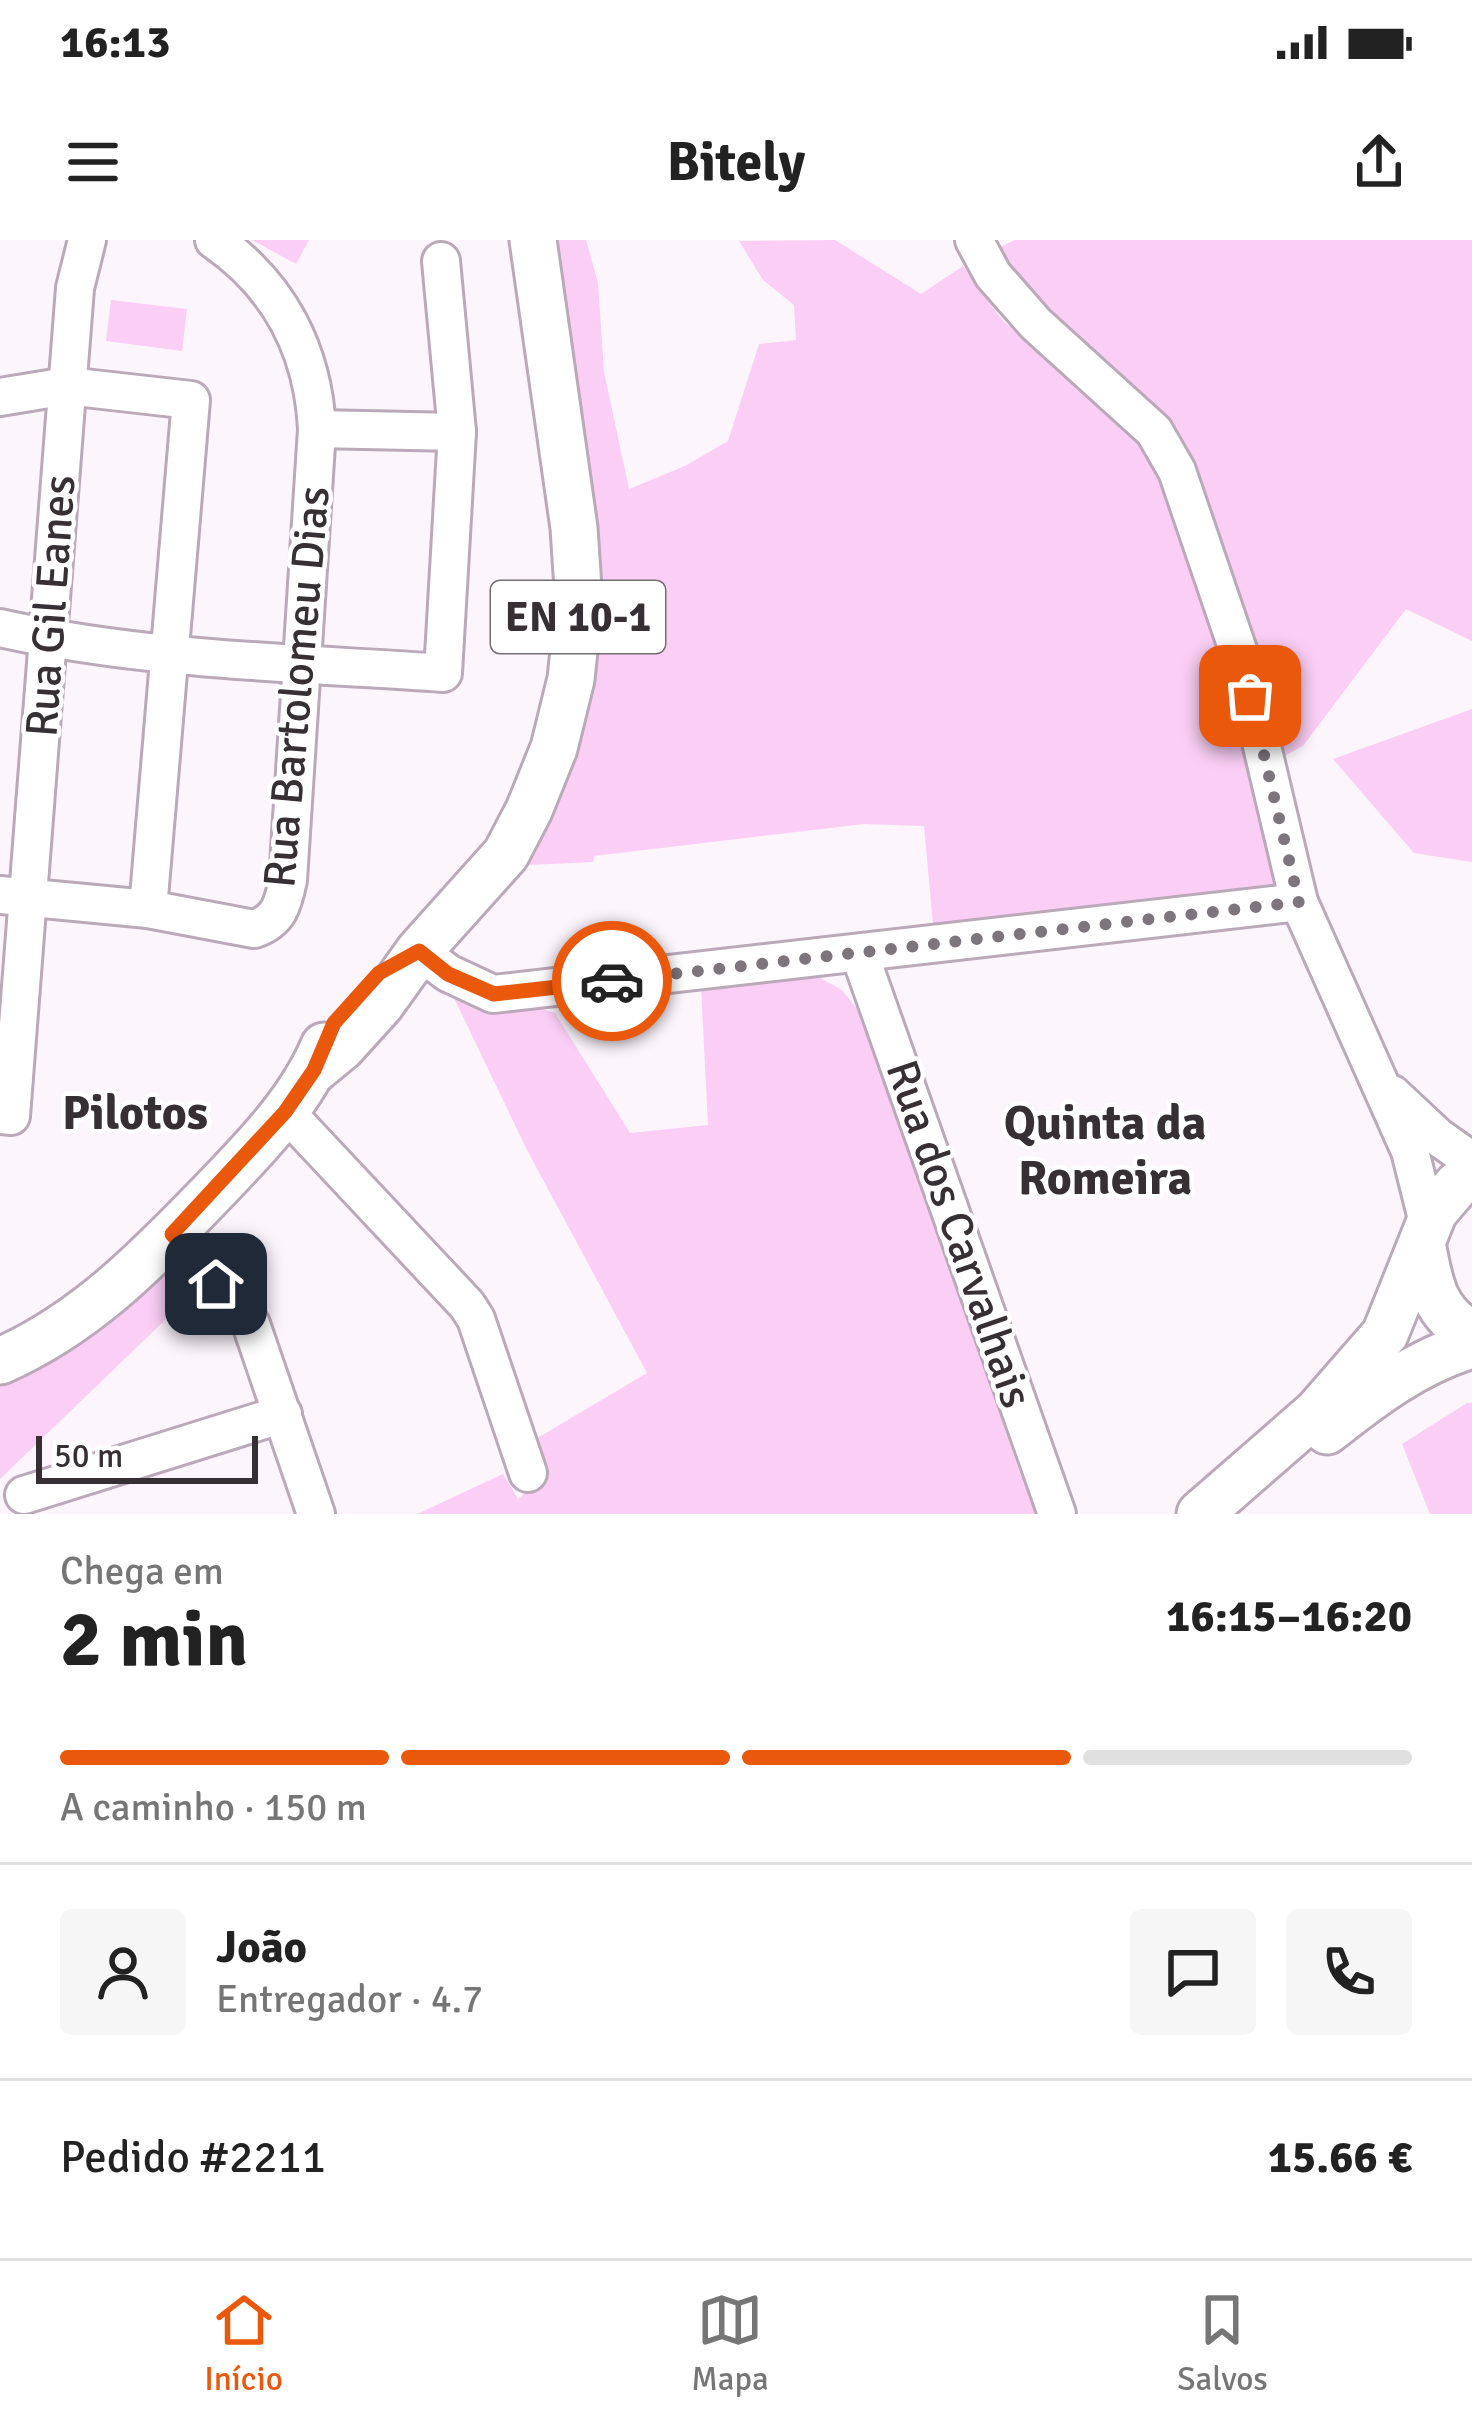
<!DOCTYPE html>
<html lang="pt">
<head>
<meta charset="utf-8">
<style>
	:root { --surface:#fff; --page:#f6f6f6; --text:#222; --muted:#767676; --line:#e0e0e0; --accent:#ea580c }
	body { margin:0; font-family:Signika,sans-serif; background:var(--page); color:var(--text); height:100vh; display:flex; flex-direction:column; font-size:45px; white-space:nowrap }
	* { box-sizing:border-box; margin:0 }
	p { font-size:39px; color:var(--muted) }
	.icon { flex:none; width:66px; height:66px; fill:none; stroke:currentColor; stroke-width:2; stroke-linecap:round; stroke-linejoin:round }
	.map { position:relative; height:1274px; overflow:hidden }
	.details { display:flex; flex-direction:column; background:var(--surface); flex:1 }
	.details>* { flex:none }
	.scale { position:absolute; left:36px; bottom:30px; width:222px; box-sizing:border-box; padding-left:12px; border:6px solid #363035; border-top:0; font-size:33px; line-height:42px; white-space:nowrap; color:#363035; -webkit-text-stroke:9px #fff; paint-order:stroke }
	.pin { position:absolute; display:grid; place-items:center; width:102px; height:102px; color:#fff; margin:-51px; border-radius:24px; box-shadow:0 6px 18px #0006 }
	.courier { position:absolute; display:grid; place-items:center; width:120px; height:120px; margin:-60px; border:9px solid #ea580c; border-radius:50%; background:#fff; color:#222; box-shadow:0 3px 15px #0007 }
	.head em { font-style:normal; font-weight:700 }
	.head div { display:flex; flex-direction:column-reverse }
	.head { display:flex; align-items:center; justify-content:space-between; height:204px; padding:0 60px }
	h1 { font-size:78px; font-weight:700; line-height:90px }
	.bar { display:grid; grid-template-columns:repeat(4,1fr); gap:18px 12px; align-content:center; height:144px; padding:0 60px }
	.bar i { height:15px; border-radius:9px; background:var(--line) }
	.bar .current { background:var(--accent) }
	.bar p { grid-column:span 4 }
	.line { display:flex; align-items:center; gap:30px; padding:0 60px; border-top:3px solid var(--line) }
	.line div { flex:1 }
	.round { display:grid; place-items:center; flex:none; width:126px; height:126px; border-radius:12px; background:var(--page) }
	.status { display:flex; justify-content:space-between; align-items:center; height:84px; padding:0 60px; background:var(--surface); direction:ltr }
	.status svg { height:33px; fill:currentColor }
	header { display:flex; justify-content:space-between; align-items:center; height:156px; padding:0 60px; background:var(--surface); font-size:54px; font-weight:700 }
	.dock { display:flex; justify-content:space-around; align-items:center; height:168px; border-top:3px solid var(--line); background:var(--surface); font-size:33px; color:var(--muted) }
	.dock a { display:grid; justify-items:center; gap:6px }
	.dock .current { color:var(--accent) }
	.map>svg:first-child { display:block }
	.green { fill:#fbcef5 }
	.lines { fill:none; stroke-linecap:round; stroke-linejoin:round }
	.minor-casing { stroke:#baa9b8; stroke-width:42 }
	.major-casing { stroke:#baa9b8; stroke-width:51 }
	.minor { stroke:#fff; stroke-width:36 }
	.major { stroke:#fff; stroke-width:45 }
	.done { stroke:#7c757b; stroke-width:12; stroke-dasharray:0 21.6 }
	.route { stroke:#ea580c; stroke-width:15 }
	.labels { text-anchor:middle; dominant-baseline:central; stroke-width:9; stroke-linejoin:round; paint-order:stroke }
	.shield { fill:#fff; stroke:#726e72; stroke-width:3 }
	.shield-label { font-size:42px; font-weight:bold; fill:#363035 }
	.street-label { font-size:45px; fill:#363035; stroke:#fff }
	.neighbourhood-label { font-size:48px; font-weight:bold; fill:#363035; stroke:#fff }
</style>
</head>
<body>
<div class="status"><b>16:13</b><svg viewBox="0 0 49 12"><path d="M0 12V9h3v3zM5 12V6h3v6zM10 12V3h3v9zM15 12V0h3v12zM26 1h20v11H26zM47 4h2v5h-2z"/></svg></div>
<header><svg class="icon" aria-label="menu" viewBox="0 0 24 24"><path d="M4 6h16M4 12h16M4 18h16"/></svg>Bitely<svg class="icon" aria-label="share" viewBox="0 0 24 24"><path d="M12 15V3M7 8l5-5 5 5M5 13v7h14v-7"/></svg></header>
<div class="map">
<svg width="1472" height="1274" viewBox="0 0 1472 1274">
	<rect width="100%" height="100%" fill="#fdf5fc"/>
	<!-- green -->
	<g class="green">
		<polygon points="252,0 309,0 296,24"/>
		<polygon points="552,0 586,0 598,43 604,132 629,249 685,226 728,201 759,104 796,100 794,65 763,40 739,1 835,0 921,54 963,26 1002,80 1088,151 1157,218 1196,311 1282,649 934,695 924,586 864,584 594,616 593,622 507,626 593,374 595,255 551,38"/>
		<polygon points="1015,0 1472,0 1472,401 1406,369 1303,506 1277,520 1206,268 989,12"/>
		<polygon points="111,60 187,69 182,111 106,101"/>
		<polygon points="1472,469 1472,622 1414,613 1333,519"/>
		<polygon points="809,732 842,750 868,783 1018,1228 1038,1274 417,1274 503,1234 518,1259 546,1236 534,1200 647,1133 527,910 454,758 524,763 555,773 630,893 708,885 701,747"/>
		<polygon points="162,1027 191,1055 0,1239 0,1144 41,1125"/>
		<polygon points="1467,1163 1472,1163 1472,1274 1430,1274 1402,1204"/>
	</g>
	<g class="lines">
		<defs>
			<g id="minor">
				<polyline points="974,0 993,35 1036,84 1154,191 1177,231 1242,422 1299,662 1410,911 1429,987"/>
				<polyline points="0,157 67,146 191,160 148,669"/>
				<polyline points="317,189 457,192"/>
				<path d="M0 388C144 420 296 423 443 433L457 192 441 21"/>
				<path d="M0 655 148 669 254 689C279 681 283 664 288 640L317 189C313 110 279 45 214 0"/>
				<polyline points="419,711 448,733 493,754 1299,662"/>
				<polyline points="860,715 1057,1274"/>
				<polyline points="1392,854 1438,897 1472,921"/>
				<polyline points="285,871 467,1065 476,1079 528,1233"/>
				<polyline points="0,875 11,876 75,48 87,0"/>
				<polyline points="172,994 251,1084 316,1274"/>
				<polyline points="24,1255 283,1174"/>
			</g>
			<g id="major">
				<polyline points="314,830 342,807 381,764 419,711 506,614 529,570 554,508 571,439 579,363 574,288 533,0"/>
				<path d="M1423 1008C1430 1046 1435 1074 1472 1094"/>
				<path d="M0 1121C83 1085 145 1022 207 958 251 912 299 865 324 806"/>
				<path d="M1327 1191C1371 1156 1417 1121 1472 1105"/>
				<polyline points="1200,1274 1317,1172 1385,1094 1434,972 1458,944 1472,937"/>
			</g>
		</defs>
		<!-- minor casing -->
		<use href="#minor" class="minor-casing"/>
		<!-- major casing -->
		<use href="#major" class="major-casing"/>
		<!-- minor -->
		<use href="#minor" class="minor"/>
		<!-- major -->
		<use href="#major" class="major"/>
	</g>
	<g class="lines">
		<!-- done -->
		<polyline class="done" points="612,741 1299,662 1250,456"/>
		<!-- route -->
		<polyline class="route" points="216,1044 172,994 285,872 314,830 334,783 379,733 419,711 448,734 494,754 612,741"/>
	</g>
	<g class="labels">
		<!-- shield labels -->
		<rect class="shield" x="491" y="341" width="174" height="72" rx="9"/>
		<g class="shield-label">
			<text x="578" y="377">EN 10-1</text>
		</g>
		<!-- street labels -->
		<g class="street-label">
			<text transform="translate(51 366) rotate(-86)">Rua Gil Eanes</text>
			<text transform="translate(297 447) rotate(-85)">Rua Bartolomeu Dias</text>
			<text transform="translate(959 994) rotate(71)">Rua dos Carvalhais</text>
		</g>
		<!-- neighbourhood labels -->
		<g class="neighbourhood-label">
			<text x="135" y="873">Pilotos</text>
			<text x="1105" y="883">Quinta da<tspan x="1105" dy="55">Romeira</tspan></text>
		</g>
	</g>
</svg>
<div class="scale">50 m</div>
<div class="pin" style="left:1250px;top:456px;background:#ea580c"><svg class="icon" aria-label="bag" viewBox="0 0 24 24"><path d="M5 8h14l-1 12H6zM9 8a3 3 0 0 1 6 0"/></svg></div>
<div class="pin" style="left:216px;top:1044px;background:#1f2937"><svg class="icon" aria-label="home" viewBox="0 0 24 24"><path d="M3 11l9-7 9 7M6 9v11h12V9"/></svg></div>
<div class="courier" style="left:612px;top:741px"><svg class="icon" aria-label="car" viewBox="0 0 24 24"><path d="M5 17H2v-5l4-1 3-4h7l3 4 3 1v5h-3M9 17h6M6 11h13"/><circle cx="7" cy="17" r="2"/><circle cx="17" cy="17" r="2"/></svg></div>
</div>
<section class="details">
<div class="head"><div><h1>2 min</h1><p>Chega em</p></div><em>16:15–16:20</em></div>
<div class="bar"><i class="current"></i><i class="current"></i><i class="current"></i><i></i><p>A caminho · 150 m</p></div>
<div class="line" style="height:216px"><a class="round"><svg class="icon" aria-label="person" viewBox="0 0 24 24"><circle cx="12" cy="8" r="4"/><path d="M4 21q1-7 8-7t8 7"/></svg></a><div><b>João</b><p>Entregador · 4.7</p></div><a class="round"><svg class="icon" aria-label="chat" viewBox="0 0 24 24"><path d="M4 5h16v11H9l-5 4z"/></svg></a><a class="round"><svg class="icon" aria-label="phone" viewBox="0 0 24 24"><path d="M5 4h4l2 5-3 2q2 4 5 5l2-3 5 2v4C11 20 4 13 5 4z"/></svg></a></div>
<div class="line" style="height:156px"><div>Pedido #2211</div><b>15.66 €</b></div>
</section>
<nav class="dock">
<a class="current"><svg class="icon" aria-label="home" viewBox="0 0 24 24"><path d="M3 11l9-7 9 7M6 9v11h12V9"/></svg>Início</a>
<a><svg class="icon" aria-label="map" viewBox="0 0 24 24"><path d="M3 6l6-2 6 2 6-2v14l-6 2-6-2-6 2zM9 4v14M15 6v14"/></svg>Mapa</a>
<a><svg class="icon" aria-label="saved" viewBox="0 0 24 24"><path d="M7 4h10v16l-5-4-5 4z"/></svg>Salvos</a>
</nav>
</body>
</html>
